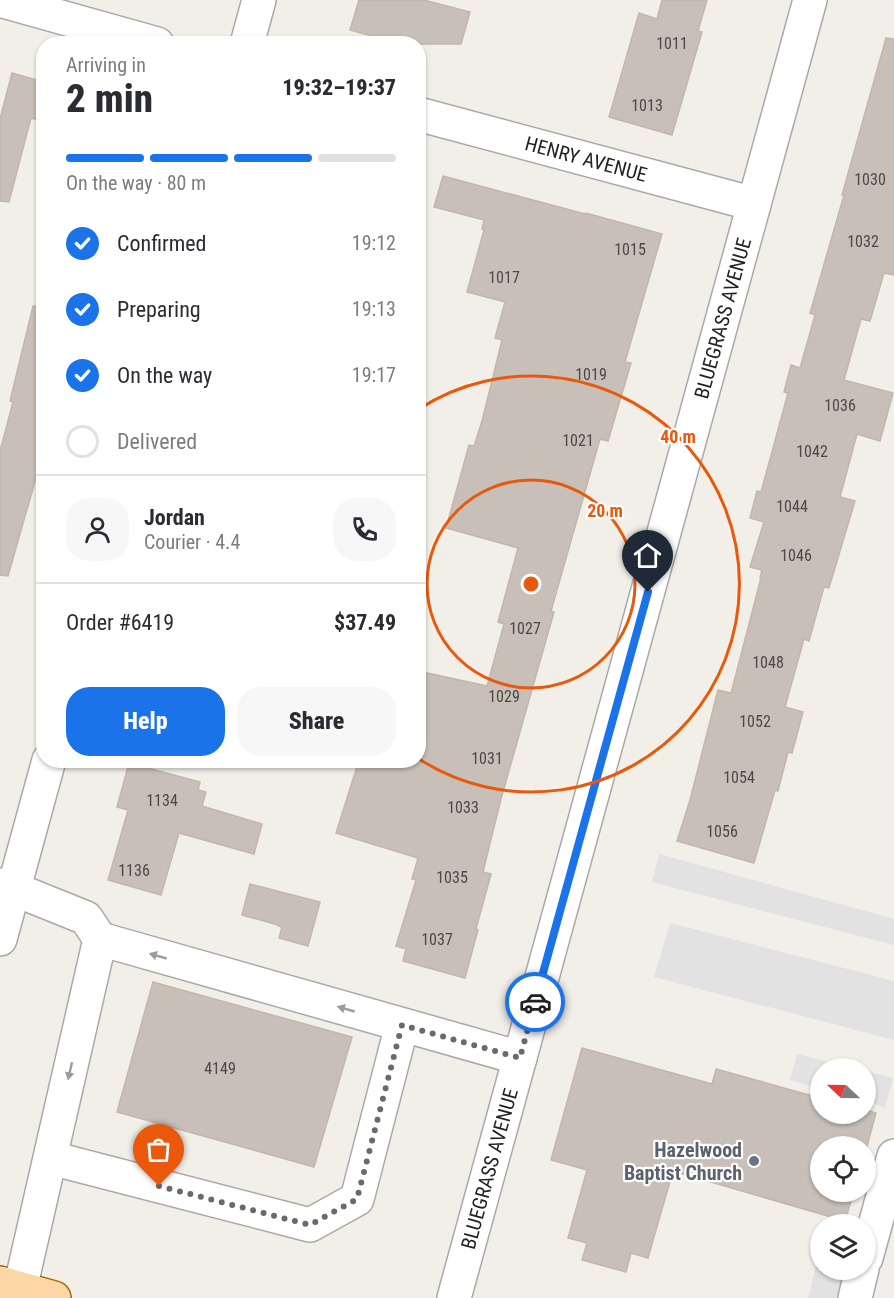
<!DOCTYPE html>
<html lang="en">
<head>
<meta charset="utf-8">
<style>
	:root { --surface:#fff; --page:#f7f7f7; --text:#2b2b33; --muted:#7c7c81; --line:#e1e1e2; --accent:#1a73e8 }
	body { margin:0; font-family:"Roboto Condensed",sans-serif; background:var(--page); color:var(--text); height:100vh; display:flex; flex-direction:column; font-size:22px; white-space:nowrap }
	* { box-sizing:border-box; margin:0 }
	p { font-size:20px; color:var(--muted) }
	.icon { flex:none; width:33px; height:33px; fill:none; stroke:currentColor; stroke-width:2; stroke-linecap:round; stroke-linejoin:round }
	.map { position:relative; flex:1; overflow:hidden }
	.panel { position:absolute; left:36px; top:36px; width:390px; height:732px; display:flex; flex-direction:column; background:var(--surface); border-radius:24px; box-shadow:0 2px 4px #0004 }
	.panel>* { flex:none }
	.needle { width:39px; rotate:292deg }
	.buttons { position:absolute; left:810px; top:1058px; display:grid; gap:12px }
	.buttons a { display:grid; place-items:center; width:66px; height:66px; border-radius:50%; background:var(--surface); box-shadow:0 2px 4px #0004; font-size:30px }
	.pin { position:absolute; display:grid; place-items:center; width:51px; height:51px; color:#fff; margin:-62px -26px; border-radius:50% 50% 50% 0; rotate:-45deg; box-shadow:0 0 6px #0007 }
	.pin .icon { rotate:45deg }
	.courier { position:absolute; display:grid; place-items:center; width:60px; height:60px; margin:-30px; border:4px solid #1a73e8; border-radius:50%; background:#fff; color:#222; box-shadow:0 2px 8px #0007 }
	.headline em { font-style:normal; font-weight:800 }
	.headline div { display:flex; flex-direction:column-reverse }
	.headline { display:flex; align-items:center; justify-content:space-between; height:102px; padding:0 30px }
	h1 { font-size:39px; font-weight:800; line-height:45px }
	.bar { display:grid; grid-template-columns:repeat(4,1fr); gap:9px 6px; align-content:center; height:72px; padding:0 30px }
	.bar i { height:8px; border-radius:4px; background:var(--line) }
	.bar .on { background:var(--accent) }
	.bar p { grid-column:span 4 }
	.line { display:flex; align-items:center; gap:15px; padding:0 30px; border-top:2px solid var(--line) }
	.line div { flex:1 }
	.round { display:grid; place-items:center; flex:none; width:63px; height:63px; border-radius:24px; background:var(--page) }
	ol { padding:0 30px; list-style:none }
	li { display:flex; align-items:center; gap:18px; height:66px }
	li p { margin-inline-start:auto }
	li .icon { padding:6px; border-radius:50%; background:var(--accent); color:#fff; stroke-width:4 }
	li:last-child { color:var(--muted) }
	li i { width:33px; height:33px; border:3px solid var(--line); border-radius:50% }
	.button { display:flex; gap:12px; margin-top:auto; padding:12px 30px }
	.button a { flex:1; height:69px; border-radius:24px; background:var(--accent); color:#fff; font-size:24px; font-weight:800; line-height:69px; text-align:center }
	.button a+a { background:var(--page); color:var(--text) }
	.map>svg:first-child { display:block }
	.parking { fill:#e2e2e2 }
	.building { fill:#c7bfb8; stroke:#c4b6ab; stroke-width:1.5 }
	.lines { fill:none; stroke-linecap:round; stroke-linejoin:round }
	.minor-casing { stroke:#a9a9a9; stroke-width:36 }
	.major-casing { stroke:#a06b00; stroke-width:36 }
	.minor { stroke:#fff; stroke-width:33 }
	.major { stroke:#fcd6a4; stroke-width:33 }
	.oneway { fill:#9c9c9c }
	.done { stroke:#6b6a68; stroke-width:6; stroke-dasharray:0 10.8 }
	.route { stroke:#1a73e8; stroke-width:8 }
	.ring { fill:none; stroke:#e8590c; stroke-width:3 }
	.worship-dot { fill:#6b7280; stroke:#fff; stroke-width:2 }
	.labels { text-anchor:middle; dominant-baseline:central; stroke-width:4.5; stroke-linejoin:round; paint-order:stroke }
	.number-label { font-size:16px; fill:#4b4948 }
	.street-label { font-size:20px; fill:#222; stroke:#fff }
	.worship-label { font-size:20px; font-weight:bold; fill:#5b616d; stroke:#fff; text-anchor:end }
	.centre { fill:#e8590c; stroke:#fff; stroke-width:3 }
	.ring-label { font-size:18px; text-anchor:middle; font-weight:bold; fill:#e8590c; stroke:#fff; stroke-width:4.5; stroke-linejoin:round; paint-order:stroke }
</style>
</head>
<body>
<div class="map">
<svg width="894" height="1298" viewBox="0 0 894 1298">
	<rect width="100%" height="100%" fill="#f2efe9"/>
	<!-- parking -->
	<g class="parking">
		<polygon points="659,854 894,919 894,945 652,882"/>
		<polygon points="670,923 894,981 894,1040 654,977"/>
		<polygon points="797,1054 853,1068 820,1068 820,1088 790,1080"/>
		<polygon points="866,1071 893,1078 885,1108 866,1100"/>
		<polygon points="820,1249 820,1269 844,1269 836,1298 808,1298"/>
	</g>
	<!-- building -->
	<g class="building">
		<polygon points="359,0 424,0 470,12 461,44 377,44 379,38 350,30"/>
		<polygon points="662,0 707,0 698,31 702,32 672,135 609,117 639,13 657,19"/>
		<polygon points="886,38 894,39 894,275 884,273 870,321 861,319 844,380 893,393 880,441 857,434 840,497 855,501 829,588 824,587 809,641 804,639 785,707 803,712 792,753 788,752 778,791 775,790 754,863 677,841 690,800 718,690 731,693 761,578 760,578 762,570 750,567 764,522 750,518 757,491 761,492 788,393 784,392 791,365 800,368 815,315 810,313 844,195 842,195"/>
		<polygon points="12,73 44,82 44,122 31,118 9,202 0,201 0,119"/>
		<polygon points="443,176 585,214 586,213 662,234 625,362 631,363 608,441 600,439 551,611 554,612 501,799 483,872 491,874 476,929 478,930 465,978 403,961 406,949 396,946 416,880 412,879 418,858 336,833 359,760 418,760 418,671 487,686 504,624 498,622 518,548 446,528 469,445 474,446 482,421 502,340 495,338 505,302 467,292 484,230 482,229 484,220 434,207"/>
		<polygon points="33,306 44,307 44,446 34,485 8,576 0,575 0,451 13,402 10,401"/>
		<polygon points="129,763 200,782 198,790 206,792 202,806 262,824 254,854 179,833 161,895 108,880 128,810 117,807"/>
		<polygon points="250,884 320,902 308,946 279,938 282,927 278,926 278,925 242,915"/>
		<polygon points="153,982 352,1037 314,1167 117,1112"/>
		<polygon points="582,1048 712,1084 716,1069 820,1098 820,1113 866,1113 866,1110 876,1113 866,1150 866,1146 820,1146 820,1191 854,1191 845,1221 673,1171 648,1258 631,1253 626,1272 582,1260 587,1243 568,1238 587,1170 551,1160"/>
	</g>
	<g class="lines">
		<defs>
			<g id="minor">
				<polyline points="0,0 157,44"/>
				<polyline points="247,44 259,0"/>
				<path id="s1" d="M418 114 754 204"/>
				<polyline points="0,885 14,889 86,918 100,939"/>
				<polyline points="0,939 49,760"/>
				<polyline points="51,1158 310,1225 357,1199 402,1025"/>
				<polyline points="866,1258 894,1156"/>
				<polyline points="20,1289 100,939 520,1058"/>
				<path id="s2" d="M454 1298 810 0"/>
				<polyline points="855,1298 862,1269"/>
			</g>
			<polyline id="major" points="0,1283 54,1298"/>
		</defs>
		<!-- minor casing -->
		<use href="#minor" class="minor-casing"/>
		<!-- major casing -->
		<use href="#major" class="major-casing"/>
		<!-- minor -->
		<use href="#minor" class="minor"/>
		<!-- major -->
		<use href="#major" class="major"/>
	</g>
	<!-- one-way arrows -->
	<defs><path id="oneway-solid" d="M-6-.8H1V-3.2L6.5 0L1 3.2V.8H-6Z" transform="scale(1.5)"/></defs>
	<g class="oneway">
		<use href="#oneway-solid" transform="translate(158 956) rotate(-164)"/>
		<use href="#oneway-solid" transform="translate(346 1009) rotate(-164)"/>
		<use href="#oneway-solid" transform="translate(70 1071) rotate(103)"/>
	</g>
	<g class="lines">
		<!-- done -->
		<polyline class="done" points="159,1186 310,1225 357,1199 402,1025 520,1058 535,1002"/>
		<!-- route -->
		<polyline class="route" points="535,1002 648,592"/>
	</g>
	<!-- distance rings -->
	<g class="ring">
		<circle cx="531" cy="584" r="104"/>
		<path d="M419 409A208 208 0 1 1 419 759"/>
	</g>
	<!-- markers -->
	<circle class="worship-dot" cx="754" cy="1161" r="6"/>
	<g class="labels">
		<!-- number labels -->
		<g class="number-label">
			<text x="672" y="43">1011</text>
			<text x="647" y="105">1013</text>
			<text x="870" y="179">1030</text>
			<text x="863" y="241">1032</text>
			<text x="630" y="249">1015</text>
			<text x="504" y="277">1017</text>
			<text x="591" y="374">1019</text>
			<text x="840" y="405">1036</text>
			<text x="578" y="440">1021</text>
			<text x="812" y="451">1042</text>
			<text x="792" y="506">1044</text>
			<text x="796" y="555">1046</text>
			<text x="525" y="628">1027</text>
			<text x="768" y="662">1048</text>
			<text x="504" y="696">1029</text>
			<text x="755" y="721">1052</text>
			<text x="487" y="758">1031</text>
			<text x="739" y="777">1054</text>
			<text x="162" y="800">1134</text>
			<text x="463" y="807">1033</text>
			<text x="722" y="831">1056</text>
			<text x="134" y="870">1136</text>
			<text x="452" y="877">1035</text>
			<text x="437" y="939">1037</text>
			<text x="220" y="1068">4149</text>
		</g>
		<!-- street labels -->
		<g class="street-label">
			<text stroke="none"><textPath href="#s1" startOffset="174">HENRY AVENUE</textPath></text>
			<text stroke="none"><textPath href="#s2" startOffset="1016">BLUEGRASS AVENUE</textPath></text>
			<text stroke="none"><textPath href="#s2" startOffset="134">BLUEGRASS AVENUE</textPath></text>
		</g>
		<!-- worship labels -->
		<g class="worship-label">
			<text x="742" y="1150">Hazelwood<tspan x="742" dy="23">Baptist Church</tspan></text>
		</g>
	</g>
	<circle cx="531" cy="584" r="9" class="centre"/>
	<g class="ring-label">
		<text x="678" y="443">40 m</text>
		<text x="605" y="517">20 m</text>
	</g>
</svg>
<div class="buttons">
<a><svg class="needle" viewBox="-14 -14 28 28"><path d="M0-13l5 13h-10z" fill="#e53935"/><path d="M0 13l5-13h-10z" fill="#7c7c81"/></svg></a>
<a><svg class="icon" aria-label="locate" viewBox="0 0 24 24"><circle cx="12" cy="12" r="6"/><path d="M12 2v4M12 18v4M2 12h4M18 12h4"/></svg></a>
<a><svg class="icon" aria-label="layers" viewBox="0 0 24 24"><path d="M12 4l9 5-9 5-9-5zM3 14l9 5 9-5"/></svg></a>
</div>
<div class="pin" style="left:159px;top:1186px;background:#ea580c"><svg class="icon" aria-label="bag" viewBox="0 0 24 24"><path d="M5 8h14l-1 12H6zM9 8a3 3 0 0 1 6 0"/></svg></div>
<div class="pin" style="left:648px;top:592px;background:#1f2937"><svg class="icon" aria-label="home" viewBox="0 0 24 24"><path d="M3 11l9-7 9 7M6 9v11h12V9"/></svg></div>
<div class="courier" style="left:535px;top:1002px"><svg class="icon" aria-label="car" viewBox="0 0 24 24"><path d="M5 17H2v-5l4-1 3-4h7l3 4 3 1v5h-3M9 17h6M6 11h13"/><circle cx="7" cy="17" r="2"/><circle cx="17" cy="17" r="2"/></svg></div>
<section class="panel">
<div class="headline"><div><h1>2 min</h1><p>Arriving in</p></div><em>19:32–19:37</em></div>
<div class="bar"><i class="on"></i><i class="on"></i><i class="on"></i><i></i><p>On the way · 80 m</p></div>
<ol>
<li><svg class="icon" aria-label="check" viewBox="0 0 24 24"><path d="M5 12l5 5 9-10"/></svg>Confirmed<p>19:12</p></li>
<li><svg class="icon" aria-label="check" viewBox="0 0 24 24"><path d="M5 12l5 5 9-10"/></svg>Preparing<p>19:13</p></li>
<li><svg class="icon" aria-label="check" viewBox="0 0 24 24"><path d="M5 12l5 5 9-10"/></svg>On the way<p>19:17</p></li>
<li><i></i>Delivered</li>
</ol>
<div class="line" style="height:108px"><a class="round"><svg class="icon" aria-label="person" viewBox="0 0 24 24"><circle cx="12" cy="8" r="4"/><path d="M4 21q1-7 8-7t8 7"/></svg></a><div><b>Jordan</b><p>Courier · 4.4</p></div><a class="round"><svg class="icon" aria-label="phone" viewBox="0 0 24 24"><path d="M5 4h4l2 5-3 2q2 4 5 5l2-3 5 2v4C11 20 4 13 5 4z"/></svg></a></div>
<div class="line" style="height:78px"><div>Order #6419</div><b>$37.49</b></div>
<div class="button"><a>Help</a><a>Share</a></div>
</section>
</div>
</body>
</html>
